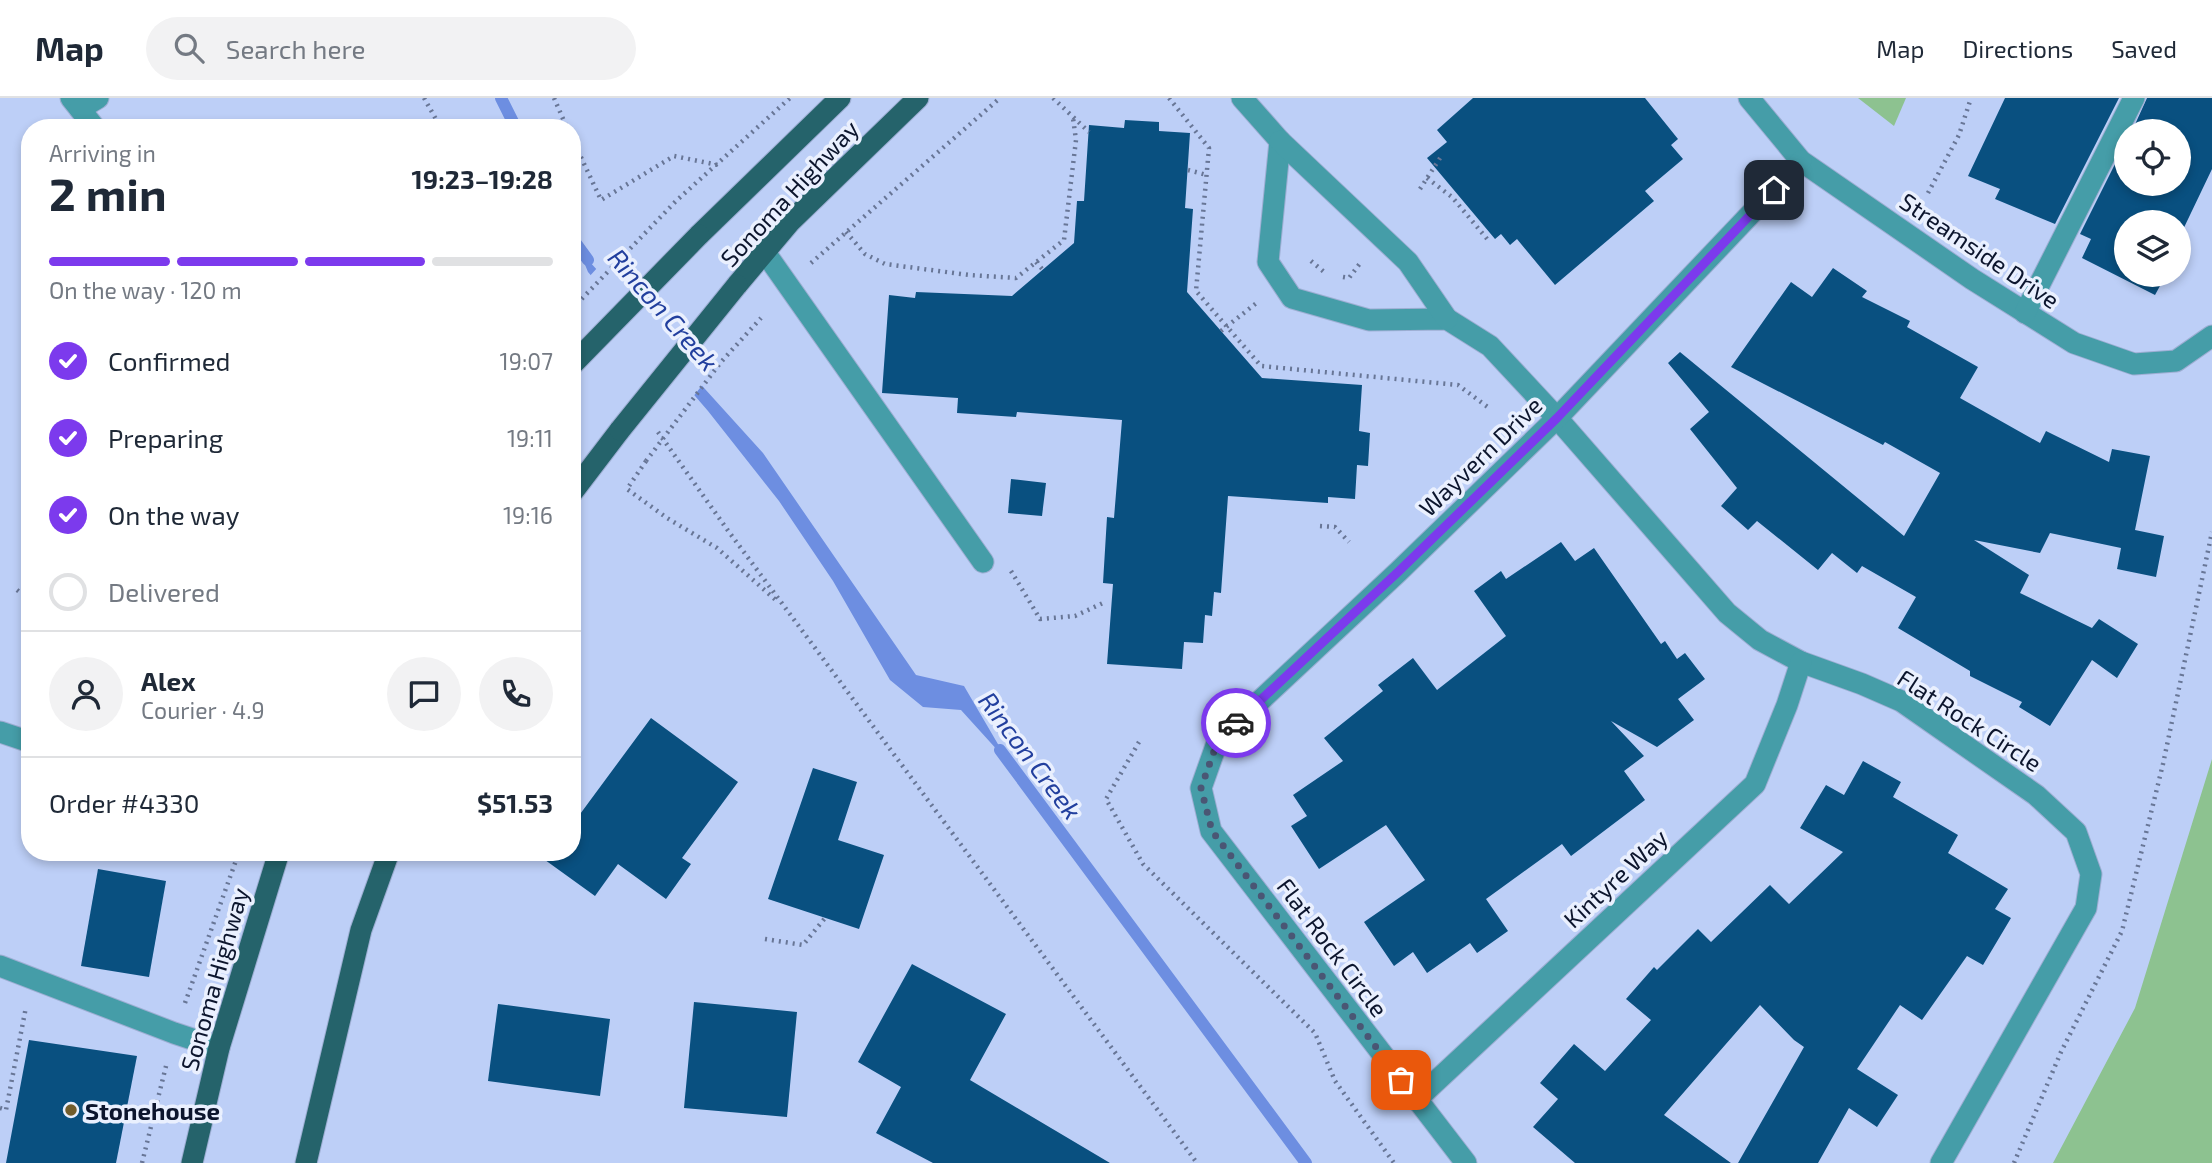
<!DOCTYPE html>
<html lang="en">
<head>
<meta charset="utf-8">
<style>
	:root { --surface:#fff; --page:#f2f2f3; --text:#1f2937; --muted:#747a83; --line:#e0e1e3; --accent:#7c3aed }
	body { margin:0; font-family:"Exo 2",sans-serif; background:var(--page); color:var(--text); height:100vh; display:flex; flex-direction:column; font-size:26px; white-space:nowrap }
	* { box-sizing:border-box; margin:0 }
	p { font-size:23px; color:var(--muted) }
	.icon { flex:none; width:38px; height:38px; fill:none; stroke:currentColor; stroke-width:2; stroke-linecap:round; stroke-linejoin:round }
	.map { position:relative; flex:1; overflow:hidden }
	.details { position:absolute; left:21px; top:21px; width:560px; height:742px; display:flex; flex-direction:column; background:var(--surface); border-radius:28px; box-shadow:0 4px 10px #0003 }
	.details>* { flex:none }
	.controls { position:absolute; left:2114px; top:21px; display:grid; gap:14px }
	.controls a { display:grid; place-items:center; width:77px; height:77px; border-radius:50%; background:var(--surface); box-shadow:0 4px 10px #0003; font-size:35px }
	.pin { position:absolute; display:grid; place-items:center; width:60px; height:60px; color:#fff; margin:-30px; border-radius:14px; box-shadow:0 4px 10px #0006 }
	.courier { position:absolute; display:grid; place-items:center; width:70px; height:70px; margin:-35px; border:5px solid #7c3aed; border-radius:50%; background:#fff; color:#222; box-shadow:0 2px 9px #0007 }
	.overview em { font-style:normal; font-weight:700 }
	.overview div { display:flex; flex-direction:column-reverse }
	.overview { display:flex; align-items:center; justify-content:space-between; height:119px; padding:0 28px }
	h1 { font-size:46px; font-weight:700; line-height:52px }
	.bar { display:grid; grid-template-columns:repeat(4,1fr); gap:10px 7px; align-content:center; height:84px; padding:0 28px }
	.bar i { height:9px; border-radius:5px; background:var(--line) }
	.bar .on { background:var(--accent) }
	.bar p { grid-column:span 4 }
	.line { display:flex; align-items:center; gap:18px; padding:0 28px; border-top:2px solid var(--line) }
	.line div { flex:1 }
	.round { display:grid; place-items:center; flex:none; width:74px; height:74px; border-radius:37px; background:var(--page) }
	ol { padding:0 28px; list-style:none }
	li { display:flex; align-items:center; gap:21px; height:77px }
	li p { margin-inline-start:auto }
	li .icon { padding:7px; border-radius:50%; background:var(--accent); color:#fff; stroke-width:4 }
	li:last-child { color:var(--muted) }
	li i { width:38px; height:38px; border:4px solid var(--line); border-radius:50% }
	header { display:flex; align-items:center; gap:42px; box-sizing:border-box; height:98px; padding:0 35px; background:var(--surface); border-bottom:2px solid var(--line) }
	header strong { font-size:33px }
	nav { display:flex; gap:38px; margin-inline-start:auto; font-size:24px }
	.search { width:490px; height:63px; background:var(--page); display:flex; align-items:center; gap:18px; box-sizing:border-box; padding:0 24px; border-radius:38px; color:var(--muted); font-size:26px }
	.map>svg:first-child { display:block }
	.green { fill:#8dc290 }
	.water { fill:#6d8ee1 }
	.pier { fill:#bdcff7 }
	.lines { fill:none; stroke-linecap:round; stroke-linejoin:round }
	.stream { stroke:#6d8ee1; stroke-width:12 }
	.building { fill:#095080 }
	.minor-casing { stroke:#9daed3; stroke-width:23 }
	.major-casing { stroke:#9daed3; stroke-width:23 }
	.path { stroke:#687696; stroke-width:4.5; stroke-dasharray:2 5; stroke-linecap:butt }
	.minor { stroke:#459da8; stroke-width:21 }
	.major { stroke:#25636b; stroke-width:21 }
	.major-bridge-casing { stroke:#9daed3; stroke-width:23; stroke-linecap:butt }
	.path-bridge { stroke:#687696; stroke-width:4.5; stroke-dasharray:2 5; stroke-linecap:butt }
	.major-bridge { stroke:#25636b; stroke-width:21 }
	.done { stroke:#4a5674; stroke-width:7; stroke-dasharray:0 12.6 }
	.route { stroke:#7c3aed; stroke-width:9 }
	.poi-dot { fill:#725d2c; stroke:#eaf0fe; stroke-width:2.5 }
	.labels { text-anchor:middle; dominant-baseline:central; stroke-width:7; stroke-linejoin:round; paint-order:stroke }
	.street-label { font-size:24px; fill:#0c152d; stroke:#eaf0fe }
	.poi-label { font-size:24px; font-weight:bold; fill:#0c152d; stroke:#eaf0fe; text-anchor:start }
	.water-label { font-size:26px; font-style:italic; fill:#223f9e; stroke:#eaf0fe }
</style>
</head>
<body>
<header>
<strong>Map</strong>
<div class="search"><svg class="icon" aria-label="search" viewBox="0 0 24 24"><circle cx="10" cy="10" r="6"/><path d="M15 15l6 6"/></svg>Search here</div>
<nav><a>Map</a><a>Directions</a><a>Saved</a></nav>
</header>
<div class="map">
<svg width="2212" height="1065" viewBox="0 0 2212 1065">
	<rect width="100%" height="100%" fill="#bdcff7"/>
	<!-- green -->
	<g class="green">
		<polygon points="1858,0 1906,0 1894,28"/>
		<polygon points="2212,661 2212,1065 2053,1065 2135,910"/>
	</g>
	<!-- water -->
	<polygon class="water" points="579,152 763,355 916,577 964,588 1009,665 961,612 923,609 890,582 833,483 779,403 708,313 588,174"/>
	<!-- pier -->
	<polygon class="pier" points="598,169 704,285 692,300 588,180"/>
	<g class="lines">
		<!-- stream -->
		<g class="stream">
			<polyline points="501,0 516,30"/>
			<polyline points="572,140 588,162"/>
			<polyline points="1000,652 1306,1065"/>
		</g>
	</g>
	<!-- building -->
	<g class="building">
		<polygon points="1473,0 1645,0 1678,41 1671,47 1683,61 1645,93 1654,103 1555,187 1517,141 1510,147 1501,136 1495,141 1427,60 1447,44 1437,32"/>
		<polygon points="2005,0 2119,0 2055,126 1995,101 2000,91 1968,78"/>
		<polygon points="2147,0 2212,0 2212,71 2179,140 2179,124 2126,124 2126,177 2166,177 2155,197 2082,160 2091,141 2080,136 2126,44 2126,86 2179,86 2179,33 2132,33"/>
		<polygon points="1125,22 1159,24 1159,33 1190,35 1185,110 1193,111 1187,194 1262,280 1362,287 1359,333 1370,335 1368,368 1357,367 1355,401 1328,399 1328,405 1228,398 1221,495 1214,494 1212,518 1205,517 1203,545 1184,544 1182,571 1107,566 1113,486 1103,485 1107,419 1114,420 1122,322 1017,314 1016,319 957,315 958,300 882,295 889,197 915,200 916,194 1012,198 1074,145 1077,103 1084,103 1089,27 1124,30"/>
		<polygon points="1833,170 1867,193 1862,199 1910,223 1907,229 1978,269 1960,300 2040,345 2046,333 2109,364 2112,351 2150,358 2135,432 2164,438 2156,479 2117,471 2121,450 2050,435 2040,455 1974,442 2029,477 2020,495 2092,530 2099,521 2138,546 2117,580 2092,562 2050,628 2019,609 2022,604 1970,578 1970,573 1898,530 1916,499 1862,468 1857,475 1832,455 1818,472 1757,423 1748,432 1721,408 1737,390 1690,331 1709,314 1668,265 1680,254 1904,438 1940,375 1885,344 1883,347 1731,269 1791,184 1812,199"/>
		<polygon points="1011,381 1046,385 1042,418 1008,415"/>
		<polygon points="1561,444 1575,463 1594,450 1661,546 1665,543 1677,561 1685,555 1705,581 1678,601 1694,622 1657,649 1611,623 1644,658 1624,673 1645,702 1571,758 1562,746 1486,801 1508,833 1477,855 1470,845 1427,875 1413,854 1394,868 1364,824 1425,782 1386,727 1319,771 1291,728 1307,718 1293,697 1343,663 1324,640 1383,593 1378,587 1413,560 1437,592 1506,538 1474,493 1501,473 1506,481"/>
		<polygon points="651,620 738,684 682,760 691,766 666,801 618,766 595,798 534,754 572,754 572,727"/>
		<polygon points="1863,663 1901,684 1893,699 1958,737 1948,755 2008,791 1995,811 2011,820 1983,867 1967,858 1922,922 1900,907 1857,971 1898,997 1877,1029 1849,1010 1818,1065 1738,1065 1804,949 1794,942 1760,907 1664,1017 1731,1065 1575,1065 1533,1029 1558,1001 1540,985 1574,946 1605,973 1651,922 1626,901 1654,869 1657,872 1698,831 1711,844 1770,787 1789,806 1843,754 1800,730 1826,687 1844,697"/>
		<polygon points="813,670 857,684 838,742 884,757 859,831 768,801"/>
		<polygon points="98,771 166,783 149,879 81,868"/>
		<polygon points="912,866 1006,916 970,982 1110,1065 933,1065 876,1035 901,989 858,964"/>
		<polygon points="694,904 797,914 787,1019 684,1010"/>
		<polygon points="498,906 610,921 600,998 488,983"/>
		<polygon points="29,942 137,958 116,1065 6,1065"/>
	</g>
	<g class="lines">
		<defs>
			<g id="minor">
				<polyline points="71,0 95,30"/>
				<polyline points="1242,0 1280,43 1268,164 1292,200 1369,222 1447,221 1490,248 1557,320 1727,515 1760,542 1801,564 1862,586 1901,603 2036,697 2076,734 2091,776 2086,810 1941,1065"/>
				<polyline points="1749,0 1801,63 1972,181 2074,245 2134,266 2176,263 2212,238"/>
				<polyline points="80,11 98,0"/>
				<polyline points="1280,43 1408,164 1447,221"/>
				<polyline points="764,153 983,464"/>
				<polyline points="2025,215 2134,0"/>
				<polyline points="0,634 30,644"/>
				<polyline points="0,868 174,935 219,950"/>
				<polyline points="1416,1002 1755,686 1787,607 1801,564"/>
				<polyline points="1466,1065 1211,733 1201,690 1218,642 1398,474 1557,320 1801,63"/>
			</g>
			<g id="major">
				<polyline points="699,137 840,0"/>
				<polyline points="737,187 790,124 918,0"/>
				<polyline points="572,395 620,332"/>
				<polyline points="192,1065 219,950 279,754"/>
				<polyline points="306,1065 361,832 389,754"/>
			</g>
		</defs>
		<!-- minor casing -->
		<use href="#minor" class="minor-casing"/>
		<!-- major casing -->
		<use href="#major" class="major-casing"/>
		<!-- path -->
		<g class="path">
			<polyline points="424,0 441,30"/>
			<polyline points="554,0 567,30"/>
			<polyline points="1053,0 1089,34"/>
			<polyline points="1169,0 1209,50 1196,193 1261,268 1458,287 1489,310"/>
			<polyline points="572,40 601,102 674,58 718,67"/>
			<polyline points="1188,72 1207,77"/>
			<polyline points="1427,80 1452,99 1488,142"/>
			<polyline points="1420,91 1442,57"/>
			<polyline points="1928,95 1959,37 1971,0"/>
			<polyline points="846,134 865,156 885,166 969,177 1016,180 1064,142 1076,42 1073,20"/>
			<polyline points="1311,163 1324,174"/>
			<polyline points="1036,164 1043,172"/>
			<polyline points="811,165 1000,0"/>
			<polyline points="1343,179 1349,180 1361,164"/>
			<polyline points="572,211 676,103 790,0"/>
			<polyline points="1221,233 1259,203"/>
			<polyline points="658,334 729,434 1197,1065"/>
			<polyline points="646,363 627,391 667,420 717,450 778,504"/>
			<polyline points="1320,428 1335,429 1349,444"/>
			<polyline points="1011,473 1040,521 1075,518 1103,505"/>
			<polyline points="17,492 30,502"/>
			<polyline points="1139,644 1106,701 1143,766 1315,935 1335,983 1394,1065"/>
			<polyline points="765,841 803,847 825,820"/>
			<polyline points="185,905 239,754"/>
			<polyline points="0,1010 6,1012 26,909"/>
			<polyline points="142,1065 167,964"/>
			<polyline points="2014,1065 2061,954 2122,833 2163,666 2212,434"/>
		</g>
		<!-- minor -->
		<use href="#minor" class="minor"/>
		<!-- major -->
		<use href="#major" class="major"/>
		<defs>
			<g id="major-bridge">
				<polyline points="572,267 699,137"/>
				<polyline points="620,332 737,187"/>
			</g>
		</defs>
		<!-- major-bridge casing -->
		<use href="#major-bridge" class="major-bridge-casing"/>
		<!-- path-bridge -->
		<polyline class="path-bridge" points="646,363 721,264 761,220"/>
		<!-- major-bridge -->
		<use href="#major-bridge" class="major-bridge"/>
	</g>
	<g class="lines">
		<!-- done -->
		<polyline class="done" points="1236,625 1218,642 1201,690 1212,733 1401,982"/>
		<!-- route -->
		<polyline class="route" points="1236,625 1398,474 1557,320 1774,92"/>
	</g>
	<!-- markers -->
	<circle class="poi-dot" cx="71" cy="1012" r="7"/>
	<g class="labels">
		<!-- street labels -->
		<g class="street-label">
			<text transform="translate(789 95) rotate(-47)">Sonoma Highway</text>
			<text transform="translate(1980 152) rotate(34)">Streamside Drive</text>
			<text transform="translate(1480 358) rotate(-44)">Wayvern Drive</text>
			<text transform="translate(1970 622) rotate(33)">Flat Rock Circle</text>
			<text transform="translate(1615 780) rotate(-43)">Kintyre Way</text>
			<text transform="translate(1333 849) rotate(53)">Flat Rock Circle</text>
			<text transform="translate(214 881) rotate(-74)">Sonoma Highway</text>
		</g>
		<!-- poi labels -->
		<g class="poi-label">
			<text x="85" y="1012">Stonehouse</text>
		</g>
		<!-- water labels -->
		<g class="water-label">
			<text transform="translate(664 211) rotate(49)">Rincon Creek</text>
			<text transform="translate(1031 657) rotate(53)">Rincon Creek</text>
		</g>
	</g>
</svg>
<div class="controls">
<a><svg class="icon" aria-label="locate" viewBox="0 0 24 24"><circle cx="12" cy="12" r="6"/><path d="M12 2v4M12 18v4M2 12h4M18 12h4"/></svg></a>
<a><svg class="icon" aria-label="layers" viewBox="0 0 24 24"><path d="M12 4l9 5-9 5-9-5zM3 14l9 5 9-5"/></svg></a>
</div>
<div class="pin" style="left:1401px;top:982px;background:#ea580c"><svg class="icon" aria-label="bag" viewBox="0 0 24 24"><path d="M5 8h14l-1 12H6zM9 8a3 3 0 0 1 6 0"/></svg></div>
<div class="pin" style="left:1774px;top:92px;background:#1f2937"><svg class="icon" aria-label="home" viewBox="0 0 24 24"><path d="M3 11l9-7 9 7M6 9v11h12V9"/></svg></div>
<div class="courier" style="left:1236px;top:625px"><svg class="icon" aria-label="car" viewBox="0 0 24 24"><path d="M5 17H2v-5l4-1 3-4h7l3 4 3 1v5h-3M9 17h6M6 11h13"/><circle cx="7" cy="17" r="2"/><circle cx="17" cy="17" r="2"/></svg></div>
<section class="details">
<div class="overview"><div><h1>2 min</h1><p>Arriving in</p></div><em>19:23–19:28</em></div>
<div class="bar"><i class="on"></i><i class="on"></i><i class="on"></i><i></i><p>On the way · 120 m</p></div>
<ol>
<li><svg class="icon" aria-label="check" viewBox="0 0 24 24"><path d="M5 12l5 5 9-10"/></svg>Confirmed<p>19:07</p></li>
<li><svg class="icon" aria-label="check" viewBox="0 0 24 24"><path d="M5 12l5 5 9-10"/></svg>Preparing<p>19:11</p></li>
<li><svg class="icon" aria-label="check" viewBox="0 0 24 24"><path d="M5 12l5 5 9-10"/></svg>On the way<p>19:16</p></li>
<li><i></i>Delivered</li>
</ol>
<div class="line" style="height:126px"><a class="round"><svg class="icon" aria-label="person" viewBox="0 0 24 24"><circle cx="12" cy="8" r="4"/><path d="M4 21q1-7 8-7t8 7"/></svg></a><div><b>Alex</b><p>Courier · 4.9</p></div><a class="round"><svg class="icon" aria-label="chat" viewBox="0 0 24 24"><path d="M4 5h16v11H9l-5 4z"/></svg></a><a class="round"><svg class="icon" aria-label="phone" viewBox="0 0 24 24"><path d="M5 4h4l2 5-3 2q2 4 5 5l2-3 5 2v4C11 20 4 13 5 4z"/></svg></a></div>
<div class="line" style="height:91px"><div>Order #4330</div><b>$51.53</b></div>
</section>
</div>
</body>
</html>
